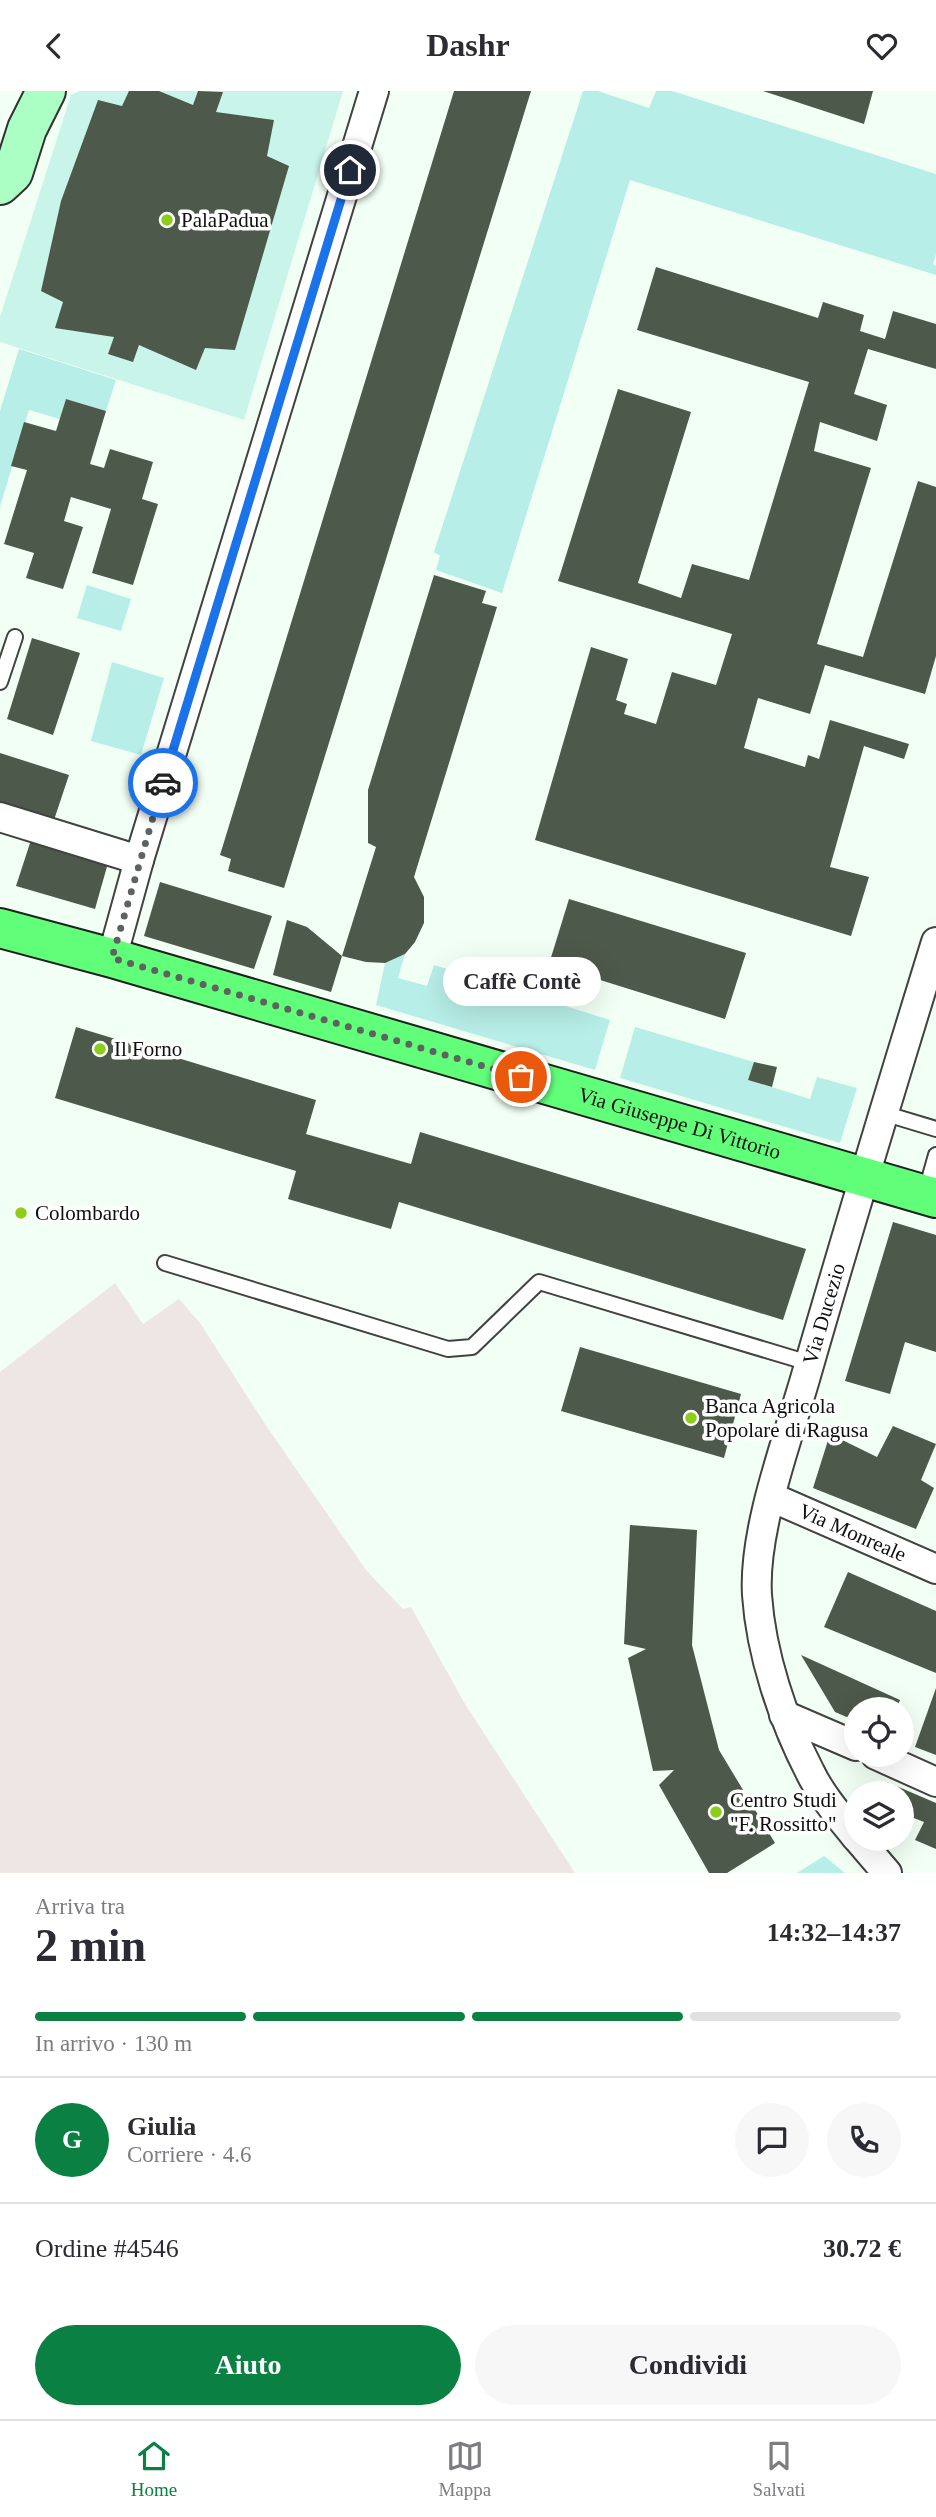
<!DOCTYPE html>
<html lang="it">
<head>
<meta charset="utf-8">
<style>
	:root { --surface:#fff; --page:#f7f7f7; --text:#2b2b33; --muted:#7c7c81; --line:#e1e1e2; --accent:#0b8043 }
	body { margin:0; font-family:"Times New Roman",serif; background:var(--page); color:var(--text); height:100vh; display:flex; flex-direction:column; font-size:26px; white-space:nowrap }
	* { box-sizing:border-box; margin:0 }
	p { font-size:23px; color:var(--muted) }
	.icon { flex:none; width:38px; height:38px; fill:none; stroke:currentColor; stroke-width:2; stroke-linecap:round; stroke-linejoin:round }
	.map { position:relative; height:1782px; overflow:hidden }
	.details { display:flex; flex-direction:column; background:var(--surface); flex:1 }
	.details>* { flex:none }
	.controls { position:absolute; left:844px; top:1606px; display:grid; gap:14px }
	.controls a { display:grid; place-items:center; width:70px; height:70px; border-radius:50%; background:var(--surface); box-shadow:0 7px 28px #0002; font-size:35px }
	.pin { position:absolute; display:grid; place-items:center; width:60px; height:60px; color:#fff; margin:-30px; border:4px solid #fff; border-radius:50%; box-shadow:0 2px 7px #0007 }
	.courier { position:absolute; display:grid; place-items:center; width:70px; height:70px; margin:-35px; border:5px solid #1a73e8; border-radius:50%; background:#fff; color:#222; box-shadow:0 2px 9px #0007 }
	.bubble { position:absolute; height:49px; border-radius:24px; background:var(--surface); box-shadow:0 7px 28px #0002; font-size:23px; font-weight:800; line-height:49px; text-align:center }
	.overview em { font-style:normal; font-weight:800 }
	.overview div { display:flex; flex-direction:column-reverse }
	.overview { display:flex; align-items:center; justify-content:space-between; height:119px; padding:0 35px }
	h1 { font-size:46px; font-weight:800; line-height:52px }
	.bar { display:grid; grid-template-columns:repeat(4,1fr); gap:10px 7px; align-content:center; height:84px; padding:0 35px }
	.bar i { height:9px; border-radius:5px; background:var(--line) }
	.bar .active { background:var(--accent) }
	.bar p { grid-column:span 4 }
	.line { display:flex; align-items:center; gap:18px; padding:0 35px; border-top:2px solid var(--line) }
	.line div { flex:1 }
	.round { display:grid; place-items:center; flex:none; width:74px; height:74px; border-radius:37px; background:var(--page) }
	.primary-button { display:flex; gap:14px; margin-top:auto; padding:14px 35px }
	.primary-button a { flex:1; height:80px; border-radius:42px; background:var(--accent); color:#fff; font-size:28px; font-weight:800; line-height:80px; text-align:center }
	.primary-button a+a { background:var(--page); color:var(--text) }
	header { display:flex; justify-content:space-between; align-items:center; height:91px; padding:0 35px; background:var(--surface); font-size:32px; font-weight:800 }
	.menu { display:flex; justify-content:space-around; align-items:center; height:98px; border-top:2px solid var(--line); background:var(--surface); font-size:19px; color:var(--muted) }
	.menu a { display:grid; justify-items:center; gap:4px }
	.menu .active { color:var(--accent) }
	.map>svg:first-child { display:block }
	.industrial { fill:#eee6e3 }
	.green { fill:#b7eee7 }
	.pitch { fill:#c9f4e9 }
	.building { fill:#4d594a }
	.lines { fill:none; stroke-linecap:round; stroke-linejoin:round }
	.service-casing { stroke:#424242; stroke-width:18 }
	.minor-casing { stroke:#424242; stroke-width:32 }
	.secondary-casing { stroke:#313131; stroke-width:42 }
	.primary-casing { stroke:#202020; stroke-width:42 }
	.service { stroke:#fff; stroke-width:14 }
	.minor { stroke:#fff; stroke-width:28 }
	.secondary { stroke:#acffc4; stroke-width:38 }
	.primary { stroke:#61ff79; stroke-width:38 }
	.done { stroke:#5e635f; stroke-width:7; stroke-dasharray:0 12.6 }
	.route { stroke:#1a73e8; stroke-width:9 }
	.poi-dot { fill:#8ecc1a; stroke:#fff; stroke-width:2.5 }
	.labels { text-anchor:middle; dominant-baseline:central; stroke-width:7; stroke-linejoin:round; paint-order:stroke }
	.poi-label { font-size:21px; fill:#0f0f0f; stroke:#fff; text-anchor:start }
	.street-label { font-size:21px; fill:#0f0f0f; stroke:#fff }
</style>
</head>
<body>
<header><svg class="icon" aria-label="back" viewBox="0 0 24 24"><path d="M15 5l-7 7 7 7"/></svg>Dashr<svg class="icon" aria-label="heart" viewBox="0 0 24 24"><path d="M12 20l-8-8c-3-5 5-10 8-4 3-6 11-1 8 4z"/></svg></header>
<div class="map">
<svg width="936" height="1782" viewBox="0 0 936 1782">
	<rect width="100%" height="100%" fill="#f1fff4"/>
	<!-- industrial -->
	<polygon class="industrial" points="115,1192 143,1233 179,1208 200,1232 267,1336 366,1479 403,1518 411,1516 465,1613 575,1782 0,1782 0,1281"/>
	<!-- green -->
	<g class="green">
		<polygon points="583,0 598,0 649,17 656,0 672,0 936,83 936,163 933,173 936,175 936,184 630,89 502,502 436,479 440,465 434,461"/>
		<polygon points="19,258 116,289 106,320 66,308 60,328 29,319 0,416 0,320"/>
		<polygon points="87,494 131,508 121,540 77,527"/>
		<polygon points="112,571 164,587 141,664 91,650"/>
		<polygon points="405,863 398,887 427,895 434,874 610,929 595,979 376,914 385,872"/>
		<polygon points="635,936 754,971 749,989 810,1008 817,986 857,997 840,1052 620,987"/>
		<polygon points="824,1765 845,1782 797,1782"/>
	</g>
	<!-- pitch -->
	<polygon class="pitch" points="80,0 343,0 244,329 0,251 0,226 71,4"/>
	<!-- building -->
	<g class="building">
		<polygon points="129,0 159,0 193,14 198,0 223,1 216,21 274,29 267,65 289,75 235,259 205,257 196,279 139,254 133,271 108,263 114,246 55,237 63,211 41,200 61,110 98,9 122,15"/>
		<polygon points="454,0 531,0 284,797 228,780 231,768 220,764"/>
		<polygon points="763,0 873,0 864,33"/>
		<polygon points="656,176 818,227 823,211 864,224 860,240 885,248 893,220 936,233 936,278 868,258 854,303 887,314 877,350 820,331 814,360 871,377 817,553 863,566 918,390 936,396 936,565 925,603 825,574 810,623 758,607 744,657 805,676 808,664 819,668 830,629 909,653 904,668 864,655 830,776 869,786 851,845 535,749 591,556 628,568 616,609 627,613 624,623 656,633 672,581 716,594 732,543 558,490 618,298 691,321 638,492 681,507 692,473 749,489 809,291 637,239"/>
		<polygon points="66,308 106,320 90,373 104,377 110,358 153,371 142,408 158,413 133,494 92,482 111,418 71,406 64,430 83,436 63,498 26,487 34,462 4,453 27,379 11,375 24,331 56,340"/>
		<polygon points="434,484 486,500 482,512 497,516 414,786 424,806 424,832 415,851 405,863 385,872 366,871 342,865 331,901 273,884 287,829 307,836 342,865 376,756 368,752 368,699"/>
		<polygon points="32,547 80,562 53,644 7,628"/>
		<polygon points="0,662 69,684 54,729 0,712"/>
		<polygon points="31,749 108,772 95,818 16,795"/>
		<polygon points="160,791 272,825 254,878 144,845"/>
		<polygon points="569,808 746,862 725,928 549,873"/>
		<polygon points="76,936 316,1009 306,1043 411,1073 420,1041 806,1158 783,1229 399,1111 391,1138 288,1108 296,1080 55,1007"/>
		<polygon points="754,971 777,976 772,996 748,989"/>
		<polygon points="893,1131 936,1144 936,1261 905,1251 890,1303 845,1290"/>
		<polygon points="580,1256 741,1303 724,1367 561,1320"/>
		<polygon points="893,1335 936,1353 921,1389 934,1397 916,1438 813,1397 830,1343 877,1366"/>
		<polygon points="630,1434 697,1439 692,1554 719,1659 775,1752 727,1782 709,1782 659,1694 674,1679 653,1680 628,1567 646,1558 624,1553"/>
		<polygon points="848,1481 936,1520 936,1582 824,1536"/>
		<polygon points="801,1564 900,1609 896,1619 856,1619 856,1630 835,1621"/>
		<polygon points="936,1597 936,1664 915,1656"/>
		<polygon points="887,1691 936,1712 936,1758 915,1749 924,1731 901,1722 901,1703 882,1703"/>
	</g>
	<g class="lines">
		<defs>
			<g id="service">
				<polyline points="0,591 15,546"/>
				<polyline points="883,1022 936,1038"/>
				<polyline points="925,1103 936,1064"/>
				<polyline points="165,1172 448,1258 472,1256 539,1191 809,1272"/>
			</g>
			<g id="minor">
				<polyline points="0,726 139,769"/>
				<polyline points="112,867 139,769 374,0"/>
				<path id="s1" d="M771 1406 936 1478"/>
				<polyline points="784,1624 856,1655"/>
				<polyline points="876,1664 936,1691"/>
				<path id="s2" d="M856 1746C840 1726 821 1704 810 1681 783 1629 761 1563 757 1504 753 1440 787 1350 805 1288 847 1142 891 997 936 851"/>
				<polyline points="858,1748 887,1782"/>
			</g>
			<polyline id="secondary" points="0,94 13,82 27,38 46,0"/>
			<g id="primary">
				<path id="s3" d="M0 837 112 867 936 1107"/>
			</g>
		</defs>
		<!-- service casing -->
		<use href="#service" class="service-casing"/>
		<!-- minor casing -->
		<use href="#minor" class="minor-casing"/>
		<!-- secondary casing -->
		<use href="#secondary" class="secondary-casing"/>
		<!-- primary casing -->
		<use href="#primary" class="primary-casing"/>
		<!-- service -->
		<use href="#service" class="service"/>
		<!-- minor -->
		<use href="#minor" class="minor"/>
		<!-- secondary -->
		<use href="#secondary" class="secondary"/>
		<!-- primary -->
		<use href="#primary" class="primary"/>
	</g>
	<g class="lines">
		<!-- done -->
		<polyline class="done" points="163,692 112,867 521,986"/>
		<!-- route -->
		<polyline class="route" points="163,692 350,79"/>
	</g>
	<!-- markers -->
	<g class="poi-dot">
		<circle cx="167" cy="129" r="7"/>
		<circle cx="100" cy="958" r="7"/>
		<circle cx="21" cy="1122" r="7"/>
		<circle cx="691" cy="1327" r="7"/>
		<circle cx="716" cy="1721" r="7"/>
	</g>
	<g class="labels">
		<!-- poi labels -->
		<g class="poi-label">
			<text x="181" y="129">PalaPadua</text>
			<text x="114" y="958">Il Forno</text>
			<text x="35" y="1122">Colombardo</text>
			<text x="705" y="1315">Banca Agricola<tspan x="705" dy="24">Popolare di Ragusa</tspan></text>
			<text x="730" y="1709">Centro Studi<tspan x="730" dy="24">"F. Rossitto"</tspan></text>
		</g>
		<!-- street labels -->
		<g class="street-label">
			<text stroke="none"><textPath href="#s3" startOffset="707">Via Giuseppe Di Vittorio</textPath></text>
			<text stroke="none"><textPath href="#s2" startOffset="556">Via Ducezio</textPath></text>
			<text stroke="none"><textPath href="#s1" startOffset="89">Via Monreale</textPath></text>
		</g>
	</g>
</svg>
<div class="controls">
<a><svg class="icon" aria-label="locate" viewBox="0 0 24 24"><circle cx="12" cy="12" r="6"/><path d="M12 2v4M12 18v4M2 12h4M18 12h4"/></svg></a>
<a><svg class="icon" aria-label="layers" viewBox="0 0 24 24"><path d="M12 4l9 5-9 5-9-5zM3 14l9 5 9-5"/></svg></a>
</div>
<div class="pin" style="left:521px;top:986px;background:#ea580c"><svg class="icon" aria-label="bag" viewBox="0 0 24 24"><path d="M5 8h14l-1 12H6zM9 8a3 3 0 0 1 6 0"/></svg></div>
<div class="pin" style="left:350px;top:79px;background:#1f2937"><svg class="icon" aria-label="home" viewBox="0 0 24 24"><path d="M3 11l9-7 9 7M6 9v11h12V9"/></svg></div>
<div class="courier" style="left:163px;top:692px"><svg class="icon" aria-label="car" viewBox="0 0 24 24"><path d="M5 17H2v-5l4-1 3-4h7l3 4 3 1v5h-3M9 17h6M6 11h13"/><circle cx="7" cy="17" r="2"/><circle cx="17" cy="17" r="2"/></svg></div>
<div class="bubble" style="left:443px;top:866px;width:158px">Caffè Contè</div>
</div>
<section class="details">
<div class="overview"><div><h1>2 min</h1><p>Arriva tra</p></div><em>14:32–14:37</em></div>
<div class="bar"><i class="active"></i><i class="active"></i><i class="active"></i><i></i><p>In arrivo · 130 m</p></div>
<div class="line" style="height:126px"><b class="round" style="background:var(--accent);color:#fff">G</b><div><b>Giulia</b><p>Corriere · 4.6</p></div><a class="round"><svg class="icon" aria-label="chat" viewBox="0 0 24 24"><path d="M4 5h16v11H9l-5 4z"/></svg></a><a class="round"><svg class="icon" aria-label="phone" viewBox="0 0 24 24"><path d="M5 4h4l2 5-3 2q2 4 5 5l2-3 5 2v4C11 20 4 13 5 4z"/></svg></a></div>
<div class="line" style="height:91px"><div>Ordine #4546</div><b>30.72 €</b></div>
<div class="primary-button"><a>Aiuto</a><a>Condividi</a></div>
</section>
<nav class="menu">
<a class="active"><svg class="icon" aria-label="home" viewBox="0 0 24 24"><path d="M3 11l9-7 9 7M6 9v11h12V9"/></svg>Home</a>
<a><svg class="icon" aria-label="map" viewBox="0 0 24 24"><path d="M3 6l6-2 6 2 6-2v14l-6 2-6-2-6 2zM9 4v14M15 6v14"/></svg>Mappa</a>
<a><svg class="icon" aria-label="saved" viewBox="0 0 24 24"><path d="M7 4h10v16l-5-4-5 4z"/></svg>Salvati</a>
</nav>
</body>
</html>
